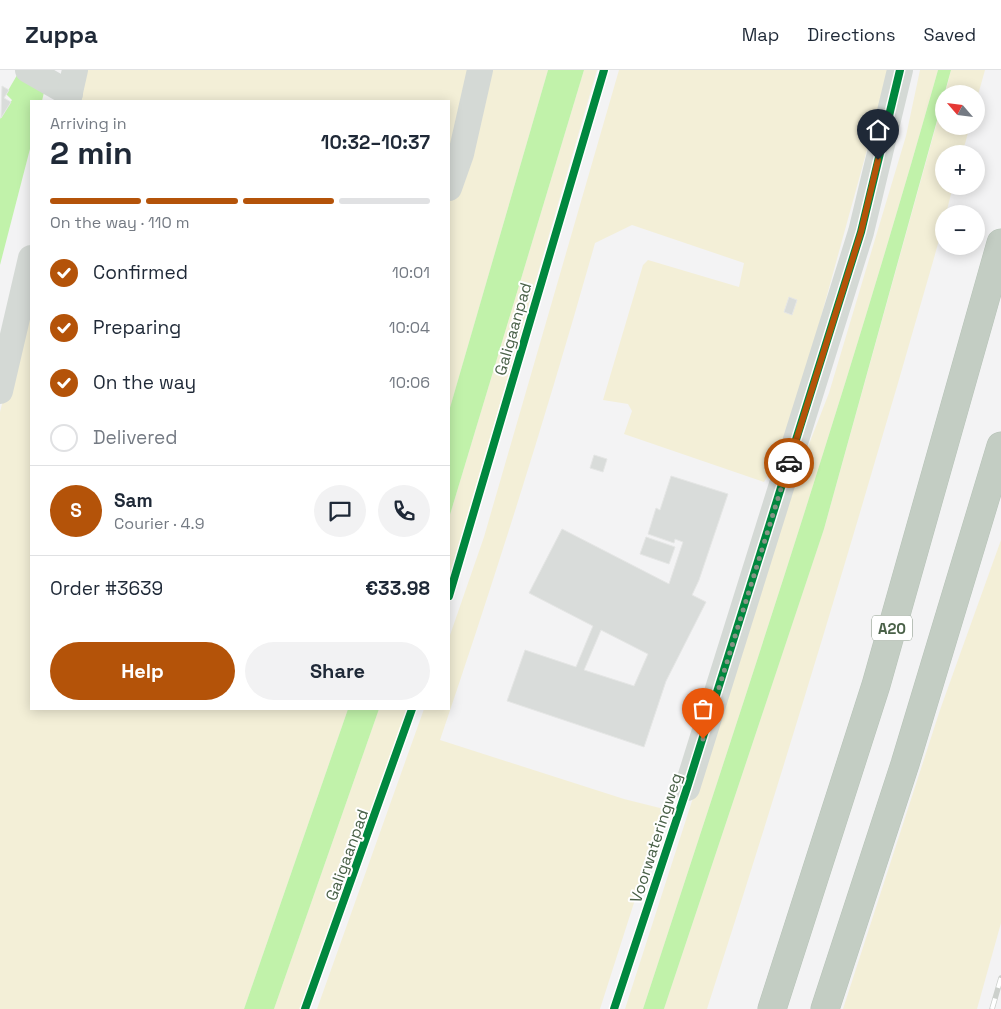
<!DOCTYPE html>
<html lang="en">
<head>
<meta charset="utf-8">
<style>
	:root { --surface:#fff; --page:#f2f2f3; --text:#1f2937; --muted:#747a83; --line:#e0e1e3; --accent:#b45309 }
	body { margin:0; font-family:"Space Grotesk",sans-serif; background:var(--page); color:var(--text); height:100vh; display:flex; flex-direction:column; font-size:19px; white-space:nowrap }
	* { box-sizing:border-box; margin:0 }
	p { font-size:16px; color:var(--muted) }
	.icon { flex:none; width:28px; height:28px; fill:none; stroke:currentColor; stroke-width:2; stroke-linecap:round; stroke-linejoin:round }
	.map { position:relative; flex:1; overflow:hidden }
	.sheet { position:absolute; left:30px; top:30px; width:420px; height:610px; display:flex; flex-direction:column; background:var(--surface); border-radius:0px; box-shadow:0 2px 12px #0003 }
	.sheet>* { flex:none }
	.needle { width:32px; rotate:298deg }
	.fabs { position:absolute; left:935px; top:15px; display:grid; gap:10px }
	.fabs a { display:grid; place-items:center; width:50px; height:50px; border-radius:50%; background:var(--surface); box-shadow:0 2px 12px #0003; font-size:25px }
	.pin { position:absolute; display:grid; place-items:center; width:42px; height:42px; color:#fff; margin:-51px -21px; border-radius:50% 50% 50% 0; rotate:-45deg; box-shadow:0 0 5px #0007 }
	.pin .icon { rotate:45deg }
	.courier { position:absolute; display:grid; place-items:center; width:50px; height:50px; margin:-25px; border:4px solid #b45309; border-radius:50%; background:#fff; color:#222; box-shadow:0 1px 6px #0007 }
	.overview em { font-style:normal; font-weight:700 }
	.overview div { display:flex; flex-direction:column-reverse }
	.overview { display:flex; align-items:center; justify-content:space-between; height:85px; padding:0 20px }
	h1 { font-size:32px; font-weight:700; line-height:38px }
	.bar { display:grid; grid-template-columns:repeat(4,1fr); gap:8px 5px; align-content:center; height:60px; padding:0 20px }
	.bar i { height:6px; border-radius:4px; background:var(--line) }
	.bar .on { background:var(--accent) }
	.bar p { grid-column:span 4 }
	.line { display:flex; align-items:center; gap:12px; padding:0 20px; border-top:1px solid var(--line) }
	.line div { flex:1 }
	.round { display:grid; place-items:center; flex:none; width:52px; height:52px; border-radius:26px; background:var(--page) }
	ol { padding:0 20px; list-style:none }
	li { display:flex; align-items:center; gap:15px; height:55px }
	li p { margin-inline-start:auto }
	li .icon { padding:5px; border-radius:50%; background:var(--accent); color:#fff; stroke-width:4 }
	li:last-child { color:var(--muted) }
	li i { width:28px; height:28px; border:2px solid var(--line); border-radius:50% }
	.action { display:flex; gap:10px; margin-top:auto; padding:10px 20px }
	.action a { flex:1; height:58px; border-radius:30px; background:var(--accent); color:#fff; font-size:20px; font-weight:700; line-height:58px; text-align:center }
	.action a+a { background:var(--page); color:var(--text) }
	header { display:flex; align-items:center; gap:30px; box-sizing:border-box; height:70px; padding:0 25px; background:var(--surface); border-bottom:1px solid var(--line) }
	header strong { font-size:24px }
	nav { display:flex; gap:28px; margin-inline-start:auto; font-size:18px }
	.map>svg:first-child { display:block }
	.green { fill:#f3efd7 }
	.water { fill:#c1f2aa }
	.building { fill:#d9dcda; stroke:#e5e6e5; fill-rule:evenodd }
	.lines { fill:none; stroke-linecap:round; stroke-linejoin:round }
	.highway-casing { stroke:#b7c3b8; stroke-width:29 }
	.minor { stroke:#d4d9d5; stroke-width:26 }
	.highway { stroke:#c3cdc3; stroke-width:28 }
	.rail-casing { stroke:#ccd0cc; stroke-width:5.5 }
	.rail { stroke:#fff; stroke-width:4; stroke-dasharray:11; stroke-linecap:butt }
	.cycleway-casing { stroke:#fff; stroke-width:11 }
	.cycleway { stroke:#00873e; stroke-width:8 }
	.done { stroke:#859484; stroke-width:5; stroke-dasharray:0 9 }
	.route { stroke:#b45309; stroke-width:6 }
	.labels { text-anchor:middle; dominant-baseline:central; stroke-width:4; stroke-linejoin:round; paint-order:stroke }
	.shield { fill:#fff; stroke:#80907f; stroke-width:1 }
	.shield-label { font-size:15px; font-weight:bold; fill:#4a6148 }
	.street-label { font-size:16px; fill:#4a6148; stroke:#fff }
</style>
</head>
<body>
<header>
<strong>Zuppa</strong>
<nav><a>Map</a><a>Directions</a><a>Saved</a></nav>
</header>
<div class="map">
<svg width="1001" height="939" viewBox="0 0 1001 939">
	<rect width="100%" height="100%" fill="#f3f3f4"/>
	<!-- green -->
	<g class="green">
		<polygon points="82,0 548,0 449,341 449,31 75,31"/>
		<polygon points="584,0 597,0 449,509 449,448"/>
		<path d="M619 0H889L786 374 764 412 624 364 632 341 628 334 603 330 643 195 648 190 739 217 744 193 632 155 595 173C548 340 496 505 440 670L624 729 664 739 600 939H317L424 639H449V568L484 467Z"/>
		<path d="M920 0H938C849 316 745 627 643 939H625L797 405 829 323 906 66Z"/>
		<polygon points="951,0 985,0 976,32 976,24 945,24"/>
		<path d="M944 27V56H970L962 84H944V116H953L946 144H944V152L934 188C862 440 787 690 707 939H664L824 459Z"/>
		<polygon points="31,221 31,639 348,639 244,939 0,939 0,342"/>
		<polygon points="1001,470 1001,853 977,939 843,939 940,640"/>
		<polygon points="379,639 407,639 333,854 301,939 274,939"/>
	</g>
	<!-- water -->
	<g class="water">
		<polygon points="20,0 49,0 42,31 31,31 31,75 0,195 0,49 12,30 6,24"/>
		<polygon points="548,0 584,0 449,448 449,341"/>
		<path d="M938 0H951L824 459 664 939H643C745 627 849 316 938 0Z"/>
		<polygon points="348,639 379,639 274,939 244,939"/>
	</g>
	<!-- building -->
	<g class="building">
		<polygon points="2,16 9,20 4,28 11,32 1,48"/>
		<polygon points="789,227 797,230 792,245 784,242"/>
		<polygon points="594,385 607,389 603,402 590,398"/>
		<path d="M671 406 728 424 699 510 692 525 706 532 666 611 644 677 507 631 525 580 576 597 593 556 529 523 562 459 669 514 683 472 675 469 674 473 648 464 656 438 660 440ZM601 560 648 584 634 616 584 600Z"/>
		<polygon points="646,467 675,477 669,494 640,484"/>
	</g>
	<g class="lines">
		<defs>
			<g id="highway">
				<polyline points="772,939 876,615 1001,173"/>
				<polyline points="825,939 905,694 1001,376"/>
			</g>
		</defs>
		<!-- highway casing -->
		<use href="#highway" class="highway-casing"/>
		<!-- minor -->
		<g class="minor">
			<polyline points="28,0 70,24"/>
			<polyline points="68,31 75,0"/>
			<polyline points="449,118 461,84 480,0"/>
			<polyline points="0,321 31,188"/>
			<polyline points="687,718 861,162 900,0"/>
		</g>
		<!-- highway -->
		<use href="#highway" class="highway"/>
		<defs>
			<polyline id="rail" points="992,939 1001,908"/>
		</defs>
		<!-- rail casing -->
		<use href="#rail" class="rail-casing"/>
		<!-- rail -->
		<use href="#rail" class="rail"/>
		<defs>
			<g id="cycleway">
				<polyline points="449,526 604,0"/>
				<polyline points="305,939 412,639"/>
				<polyline points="614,939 687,718 861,162 900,0"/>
			</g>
		</defs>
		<!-- cycleway casing -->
		<use href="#cycleway" class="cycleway-casing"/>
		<!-- cycleway -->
		<use href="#cycleway" class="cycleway"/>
	</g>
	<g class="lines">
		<!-- done -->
		<polyline class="done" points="703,669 789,393"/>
		<!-- route -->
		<polyline class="route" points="789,393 861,162 878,90"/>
	</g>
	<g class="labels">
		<!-- shield labels -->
		<rect class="shield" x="872" y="545.5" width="40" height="25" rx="4"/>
		<g class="shield-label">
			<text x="892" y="558">A20</text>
		</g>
		<!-- street labels -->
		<g class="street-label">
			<text transform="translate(513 259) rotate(-74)">Galigaanpad</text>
			<text transform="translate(656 768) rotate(-72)">Voorwateringweg</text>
			<text transform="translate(347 785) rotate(-70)">Galigaanpad</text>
		</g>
	</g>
</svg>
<div class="fabs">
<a><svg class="needle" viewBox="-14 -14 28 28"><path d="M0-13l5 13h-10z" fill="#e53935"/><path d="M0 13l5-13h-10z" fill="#747a83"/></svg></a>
<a>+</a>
<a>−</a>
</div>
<div class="pin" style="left:703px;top:669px;background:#ea580c"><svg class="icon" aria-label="bag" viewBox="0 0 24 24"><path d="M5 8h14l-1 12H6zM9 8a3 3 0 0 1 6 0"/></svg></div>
<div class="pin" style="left:878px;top:90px;background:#1f2937"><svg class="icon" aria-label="home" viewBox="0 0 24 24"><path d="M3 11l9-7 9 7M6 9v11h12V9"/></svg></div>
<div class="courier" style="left:789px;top:393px"><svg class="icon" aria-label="car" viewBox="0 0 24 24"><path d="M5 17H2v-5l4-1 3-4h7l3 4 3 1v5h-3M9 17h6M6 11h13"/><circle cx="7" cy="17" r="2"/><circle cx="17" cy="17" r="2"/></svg></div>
<section class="sheet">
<div class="overview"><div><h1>2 min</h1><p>Arriving in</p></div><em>10:32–10:37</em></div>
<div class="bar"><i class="on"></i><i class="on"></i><i class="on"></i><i></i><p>On the way · 110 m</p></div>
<ol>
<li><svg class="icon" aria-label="check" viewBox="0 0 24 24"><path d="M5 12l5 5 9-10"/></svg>Confirmed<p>10:01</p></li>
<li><svg class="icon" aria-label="check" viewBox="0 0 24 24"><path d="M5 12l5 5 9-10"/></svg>Preparing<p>10:04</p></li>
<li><svg class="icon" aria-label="check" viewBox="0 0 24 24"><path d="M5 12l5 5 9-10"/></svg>On the way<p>10:06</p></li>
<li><i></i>Delivered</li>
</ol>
<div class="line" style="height:90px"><b class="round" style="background:var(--accent);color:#fff">S</b><div><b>Sam</b><p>Courier · 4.9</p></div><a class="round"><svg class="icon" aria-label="chat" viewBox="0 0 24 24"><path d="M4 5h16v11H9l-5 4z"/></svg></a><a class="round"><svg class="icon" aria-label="phone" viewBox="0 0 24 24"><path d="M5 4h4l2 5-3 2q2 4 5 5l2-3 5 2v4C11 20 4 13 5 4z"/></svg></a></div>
<div class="line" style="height:65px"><div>Order #3639</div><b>€33.98</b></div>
<div class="action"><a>Help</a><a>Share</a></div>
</section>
</div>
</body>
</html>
